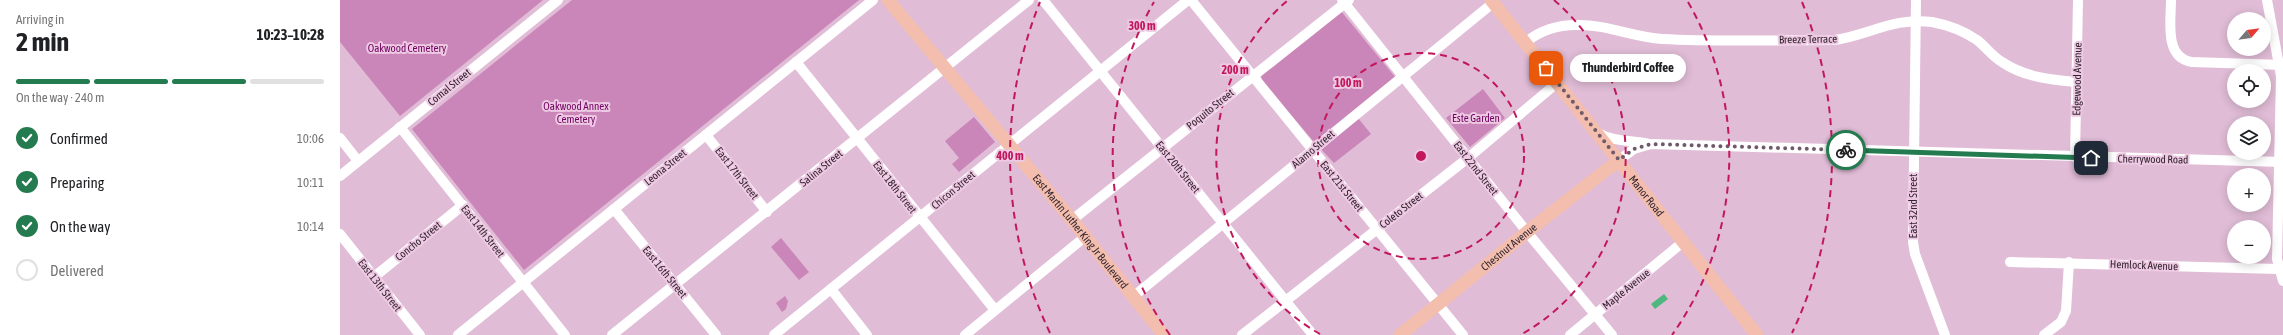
<!DOCTYPE html>
<html lang="en">
<head>
<meta charset="utf-8">
<style>
	:root { --surface:#fff; --page:#f2f2f2; --text:#202124; --muted:#757577; --line:#e0e0e0; --accent:#247b4f }
	body { margin:0; font-family:"Asap Condensed",sans-serif; background:var(--page); color:var(--text); height:100vh; display:flex; flex-direction:column; font-size:15px; white-space:nowrap }
	* { box-sizing:border-box; margin:0 }
	p { font-size:13px; color:var(--muted) }
	.icon { flex:none; width:22px; height:22px; fill:none; stroke:currentColor; stroke-width:2; stroke-linecap:round; stroke-linejoin:round }
	.map { position:relative; flex:1; overflow:hidden }
	.side { display:flex; flex-direction:column; background:var(--surface); width:340px }
	.side>* { flex:none }
	.needle { width:26px; rotate:62deg }
	.fabs { position:absolute; left:1887px; top:12px; display:grid; gap:8px }
	.fabs a { display:grid; place-items:center; width:44px; height:44px; border-radius:50%; background:var(--surface); box-shadow:0 2px 10px #0003; font-size:20px }
	.pin { position:absolute; display:grid; place-items:center; width:34px; height:34px; color:#fff; margin:-17px; border-radius:8px; box-shadow:0 2px 6px #0006 }
	.courier { position:absolute; display:grid; place-items:center; width:40px; height:40px; margin:-20px; border:3px solid #247b4f; border-radius:50%; background:#fff; color:#222; box-shadow:0 1px 5px #0007 }
	.bubble { position:absolute; height:28px; border-radius:14px; background:var(--surface); box-shadow:0 2px 10px #0003; font-size:13px; font-weight:700; line-height:28px; text-align:center }
	.overview em { font-style:normal; font-weight:700 }
	.overview div { display:flex; flex-direction:column-reverse }
	.overview { display:flex; align-items:center; justify-content:space-between; height:68px; padding:0 16px }
	h1 { font-size:26px; font-weight:700; line-height:30px }
	.bar { display:grid; grid-template-columns:repeat(4,1fr); gap:6px 4px; align-content:center; height:48px; padding:0 16px }
	.bar i { height:5px; border-radius:3px; background:var(--line) }
	.bar .on { background:var(--accent) }
	.bar p { grid-column:span 4 }
	ol { padding:0 16px; list-style:none }
	li { display:flex; align-items:center; gap:12px; height:44px }
	li p { margin-inline-start:auto }
	li .icon { padding:4px; border-radius:50%; background:var(--accent); color:#fff; stroke-width:4 }
	li:last-child { color:var(--muted) }
	li i { width:22px; height:22px; border:2px solid var(--line); border-radius:50% }
	main { display:flex; flex:1; min-height:0 }
	.map>svg:first-child { display:block }
	.green { fill:#ca86b8 }
	.water { fill:#4db87e }
	.lines { fill:none; stroke-linecap:round; stroke-linejoin:round }
	.minor { stroke:#fff; stroke-width:10 }
	.major { stroke:#f4beae; stroke-width:13 }
	.done { stroke:#705a69; stroke-width:4; stroke-dasharray:0 7.2 }
	.route { stroke:#247b4f; stroke-width:5 }
	.ring { fill:none; stroke:#c2185b; stroke-width:2; stroke-dasharray:7 5 }
	.labels { text-anchor:middle; dominant-baseline:central; stroke-width:4; stroke-linejoin:round; paint-order:stroke }
	.street-label { font-size:11px; fill:#33252f; stroke:#eec9e3 }
	.park-label { font-size:11px; fill:#6f025f; stroke:#eec9e3 }
	.centre { fill:#c2185b; stroke:#eec9e3; stroke-width:2 }
	.ring-label { font-size:12px; text-anchor:middle; font-weight:bold; fill:#c2185b; stroke:#eec9e3; stroke-width:4; stroke-linejoin:round; paint-order:stroke }
</style>
</head>
<body>
<main>
<section class="side">
<div class="overview"><div><h1>2 min</h1><p>Arriving in</p></div><em>10:23–10:28</em></div>
<div class="bar"><i class="on"></i><i class="on"></i><i class="on"></i><i></i><p>On the way · 240 m</p></div>
<ol>
<li><svg class="icon" aria-label="check" viewBox="0 0 24 24"><path d="M5 12l5 5 9-10"/></svg>Confirmed<p>10:06</p></li>
<li><svg class="icon" aria-label="check" viewBox="0 0 24 24"><path d="M5 12l5 5 9-10"/></svg>Preparing<p>10:11</p></li>
<li><svg class="icon" aria-label="check" viewBox="0 0 24 24"><path d="M5 12l5 5 9-10"/></svg>On the way<p>10:14</p></li>
<li><i></i>Delivered</li>
</ol>
</section>
<div class="map">
<svg width="1943" height="335" viewBox="0 0 1943 335">
	<rect width="100%" height="100%" fill="#e0bcd6"/>
	<!-- green -->
	<g class="green">
		<polygon points="0,0 203,0 60,116 0,42"/>
		<polygon points="232,0 519,0 184,270 72,129"/>
		<polygon points="1001,11 1055,77 974,142 922,80 921,75"/>
		<polygon points="1143,89 1165,118 1130,147 1106,118"/>
		<polygon points="634,117 655,142 619,172 612,164 619,158 605,141"/>
		<polygon points="1018,118 1031,134 994,163 980,148"/>
		<polygon points="441,238 469,272 459,280 431,247"/>
		<polygon points="445,296 448,301 446,309 442,312 436,303"/>
	</g>
	<!-- water -->
	<polygon class="water" points="1324,294 1328,299 1315,309 1311,304"/>
	<g class="lines">
		<!-- minor -->
		<g class="minor">
			<polyline points="703,0 973,335"/>
			<polyline points="851,0 1123,335"/>
			<polyline points="1002,0 1187,232 1272,335"/>
			<polyline points="1576,0 1573,242 1575,254 1605,335"/>
			<path d="M1831 0C1831 21 1824 58 1852 62L1943 65"/>
			<polyline points="1927,0 1941,76 1937,259 1943,281"/>
			<path d="M1186 42C1201 30 1216 25 1236 25 1265 24 1293 37 1322 39 1379 42 1437 40 1495 40 1530 35 1553 17 1592 22 1608 25 1624 31 1637 40 1646 47 1652 56 1662 62 1684 77 1711 80 1737 82"/>
			<polyline points="456,62 655,310"/>
			<polyline points="60,127 225,335"/>
			<path d="M1258 133C1274 142 1291 140 1309 144"/>
			<polyline points="366,135 427,212"/>
			<polyline points="0,138 18,161"/>
			<polyline points="1735,157 1738,0"/>
			<polyline points="1279,160 1294,149 1311,144 1943,162"/>
			<polyline points="0,176 218,0"/>
			<polyline points="274,209 376,335"/>
			<polyline points="732,220 1009,0"/>
			<polyline points="0,234 80,335"/>
			<polyline points="1670,262 1938,269"/>
			<polyline points="34,277 123,205"/>
			<polyline points="491,289 527,335"/>
			<polyline points="794,296 1153,3"/>
			<polyline points="118,335 533,0"/>
			<polyline points="272,335 689,0"/>
			<polyline points="434,335 848,0"/>
			<polyline points="625,335 746,236"/>
			<polyline points="902,335 1128,158 1217,83"/>
			<polyline points="1230,335 1343,242"/>
			<polyline points="1704,335 1721,322 1726,311 1729,262"/>
		</g>
		<!-- major -->
		<g class="major">
			<path id="s1" d="M548 0 732 220 824 335"/>
			<path id="s2" d="M1151 0 1417 335"/>
			<path id="s3" d="M1060 335 1187 232 1279 160"/>
		</g>
	</g>
	<g class="lines">
		<!-- done -->
		<polyline class="done" points="1206,68 1279,160 1294,149 1311,144 1506,150"/>
		<!-- route -->
		<polyline class="route" points="1506,150 1751,158"/>
	</g>
	<!-- distance rings -->
	<g class="ring">
		<circle cx="1081" cy="156" r="103"/>
		<path d="M980 334A205 205 0 0 1 948 0M1214 0A205 205 0 0 1 1182 334"/>
		<path d="M830 335A308 308 0 0 1 814 2M1348 2A308 308 0 0 1 1332 335"/>
		<path d="M710 333A411 411 0 0 1 700 2M1462 2A411 411 0 0 1 1452 333"/>
	</g>
	<g class="labels">
		<!-- street labels -->
		<g class="street-label">
			<text transform="translate(1468 39) rotate(-1)">Breeze Terrace</text>
			<text transform="translate(1737 79) rotate(-89)">Edgewood Avenue</text>
			<text transform="translate(109 87) rotate(-39)">Comal Street</text>
			<text transform="translate(870 109) rotate(-39)">Poquito Street</text>
			<text transform="translate(973 149) rotate(-40)">Alamo Street</text>
			<text transform="translate(1813 159) rotate(1)">Cherrywood Road</text>
			<text transform="translate(325 167) rotate(-39)">Leona Street</text>
			<text transform="translate(838 167) rotate(51)">East 20th Street</text>
			<text transform="translate(481 168) rotate(-39)">Salina Street</text>
			<text transform="translate(1136 168) rotate(52)">East 22nd Street</text>
			<text transform="translate(397 173) rotate(52)">East 17th Street</text>
			<text transform="translate(1002 186) rotate(51)">East 21st Street</text>
			<text transform="translate(555 187) rotate(52)">East 18th Street</text>
			<text transform="translate(613 190) rotate(-40)">Chicon Street</text>
			<text stroke="none"><textPath href="#s2" startOffset="250">Manor Road</textPath></text>
			<text transform="translate(1573 206) rotate(-90)">East 32nd Street</text>
			<text transform="translate(1061 210) rotate(-38)">Coleto Street</text>
			<text transform="translate(143 231) rotate(52)">East 14th Street</text>
			<text stroke="none"><textPath href="#s1" startOffset="301">East Martin Luther King Jr Boulevard</textPath></text>
			<text transform="translate(78 241) rotate(-39)">Concho Street</text>
			<text stroke="none"><textPath href="#s3" startOffset="140">Chestnut Avenue</textPath></text>
			<text transform="translate(1804 265) rotate(2)">Hemlock Avenue</text>
			<text transform="translate(325 272) rotate(51)">East 16th Street</text>
			<text transform="translate(40 285) rotate(52)">East 13th Street</text>
			<text transform="translate(1286 289) rotate(-39)">Maple Avenue</text>
		</g>
		<!-- park labels -->
		<g class="park-label">
			<text x="67" y="48">Oakwood Cemetery</text>
			<text x="236" y="106">Oakwood Annex<tspan x="236" dy="13">Cemetery</tspan></text>
			<text x="1136" y="118">Este Garden</text>
		</g>
	</g>
	<circle cx="1081" cy="156" r="6" class="centre"/>
	<g class="ring-label">
		<text x="802" y="30">300 m</text>
		<text x="895" y="74">200 m</text>
		<text x="1008" y="87">100 m</text>
		<text x="670" y="160">400 m</text>
	</g>
</svg>
<div class="fabs">
<a><svg class="needle" viewBox="-14 -14 28 28"><path d="M0-13l5 13h-10z" fill="#e53935"/><path d="M0 13l5-13h-10z" fill="#757577"/></svg></a>
<a><svg class="icon" aria-label="locate" viewBox="0 0 24 24"><circle cx="12" cy="12" r="6"/><path d="M12 2v4M12 18v4M2 12h4M18 12h4"/></svg></a>
<a><svg class="icon" aria-label="layers" viewBox="0 0 24 24"><path d="M12 4l9 5-9 5-9-5zM3 14l9 5 9-5"/></svg></a>
<a>+</a>
<a>−</a>
</div>
<div class="pin" style="left:1206px;top:68px;background:#ea580c"><svg class="icon" aria-label="bag" viewBox="0 0 24 24"><path d="M5 8h14l-1 12H6zM9 8a3 3 0 0 1 6 0"/></svg></div>
<div class="pin" style="left:1751px;top:158px;background:#1f2937"><svg class="icon" aria-label="home" viewBox="0 0 24 24"><path d="M3 11l9-7 9 7M6 9v11h12V9"/></svg></div>
<div class="courier" style="left:1506px;top:150px"><svg class="icon" aria-label="bike" viewBox="0 0 24 24"><circle cx="6" cy="16" r="4"/><circle cx="18" cy="16" r="4"/><path d="M6 16l4-8h5l3 8M10 8l3 8H6M13 5h3"/></svg></div>
<div class="bubble" style="left:1230px;top:54px;width:116px">Thunderbird Coffee</div>
</div>
</main>
</body>
</html>
